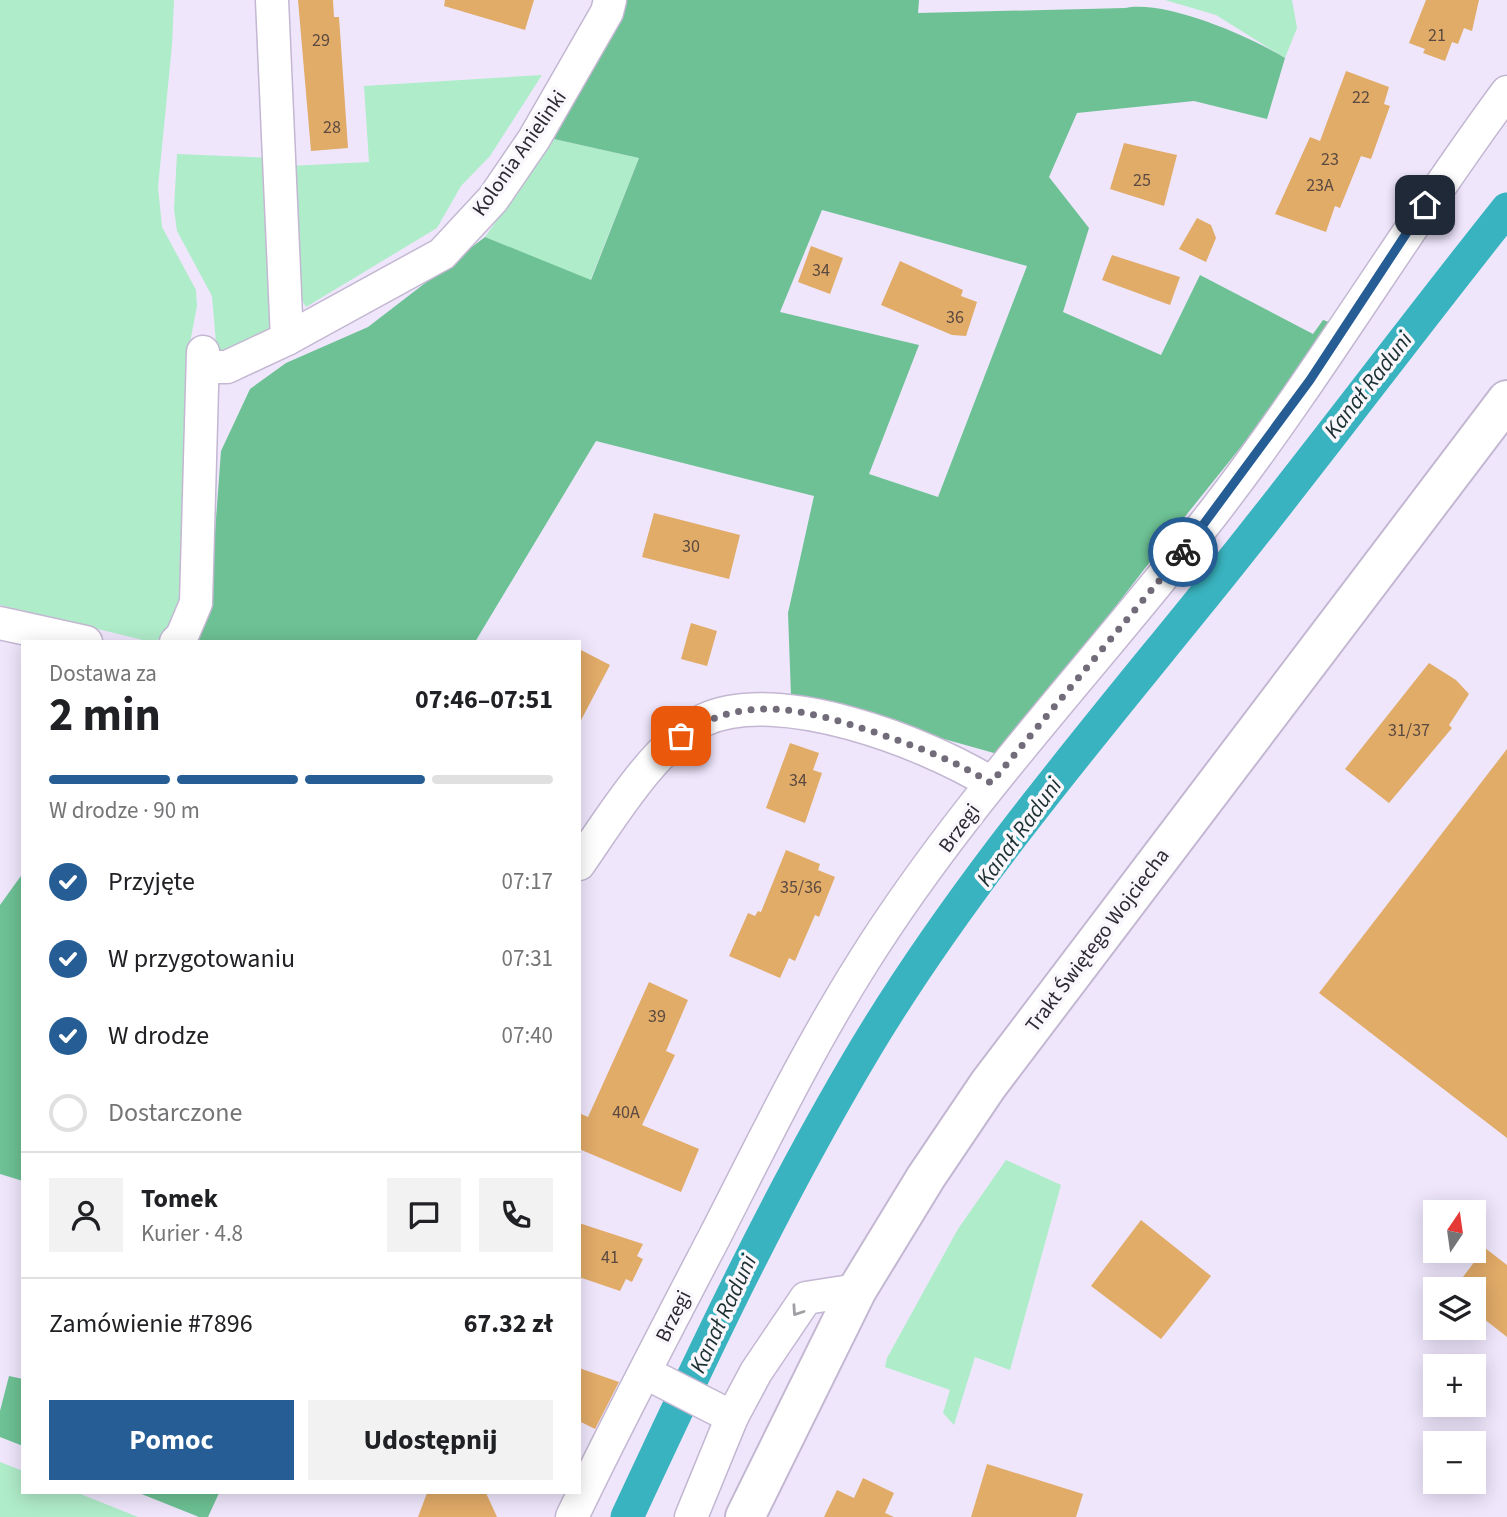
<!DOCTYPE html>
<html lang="pl">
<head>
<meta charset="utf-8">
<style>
	:root { --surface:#fff; --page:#f2f2f2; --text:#202124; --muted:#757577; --line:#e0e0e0; --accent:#265d95 }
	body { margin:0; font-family:"Source Sans 3",sans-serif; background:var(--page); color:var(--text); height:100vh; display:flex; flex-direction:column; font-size:26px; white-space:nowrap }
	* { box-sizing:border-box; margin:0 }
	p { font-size:23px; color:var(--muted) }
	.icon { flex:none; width:38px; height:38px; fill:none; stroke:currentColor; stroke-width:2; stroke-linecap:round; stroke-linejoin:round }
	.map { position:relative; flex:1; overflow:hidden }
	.sheet { position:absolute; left:21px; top:640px; width:560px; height:854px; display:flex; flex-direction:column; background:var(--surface); border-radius:0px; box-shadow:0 4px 18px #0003 }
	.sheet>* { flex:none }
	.needle { width:46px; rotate:13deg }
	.tools { position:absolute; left:1423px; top:1200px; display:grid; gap:14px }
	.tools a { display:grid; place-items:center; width:63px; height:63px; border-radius:0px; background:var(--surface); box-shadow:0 4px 18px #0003; font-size:35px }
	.pin { position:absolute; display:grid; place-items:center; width:60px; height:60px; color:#fff; margin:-30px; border-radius:14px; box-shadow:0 4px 10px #0006 }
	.courier { position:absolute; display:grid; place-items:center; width:70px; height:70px; margin:-35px; border:5px solid #265d95; border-radius:50%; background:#fff; color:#222; box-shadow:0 2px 9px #0007 }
	.summary em { font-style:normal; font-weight:700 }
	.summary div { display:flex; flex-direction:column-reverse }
	.summary { display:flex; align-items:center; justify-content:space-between; height:119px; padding:0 28px }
	h1 { font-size:46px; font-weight:700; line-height:52px }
	.bar { display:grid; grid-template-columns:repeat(4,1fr); gap:10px 7px; align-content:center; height:84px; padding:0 28px }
	.bar i { height:9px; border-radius:5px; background:var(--line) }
	.bar .active { background:var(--accent) }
	.bar p { grid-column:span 4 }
	.line { display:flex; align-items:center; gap:18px; padding:0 28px; border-top:2px solid var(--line) }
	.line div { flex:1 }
	.round { display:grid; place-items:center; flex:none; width:74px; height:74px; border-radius:0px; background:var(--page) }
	ol { padding:0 28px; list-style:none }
	li { display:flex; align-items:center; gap:21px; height:77px }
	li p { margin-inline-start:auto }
	li .icon { padding:7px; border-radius:50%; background:var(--accent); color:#fff; stroke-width:4 }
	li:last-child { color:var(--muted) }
	li i { width:38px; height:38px; border:4px solid var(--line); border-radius:50% }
	.primary-button { display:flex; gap:14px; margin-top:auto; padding:14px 28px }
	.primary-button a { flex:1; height:80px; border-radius:0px; background:var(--accent); color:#fff; font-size:28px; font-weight:700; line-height:80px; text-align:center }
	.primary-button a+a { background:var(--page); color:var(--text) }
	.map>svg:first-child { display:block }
	.green { fill:#afecc9 }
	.forest { fill:#6dc194; fill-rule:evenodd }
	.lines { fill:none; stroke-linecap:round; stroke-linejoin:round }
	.canal { stroke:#39b3bf; stroke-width:33 }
	.building { fill:#e1ab68 }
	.minor-casing { stroke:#c3b7d2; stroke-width:35 }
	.major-casing { stroke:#c3b7d2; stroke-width:42 }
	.minor { stroke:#fff; stroke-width:32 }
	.major { stroke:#fff; stroke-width:38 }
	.oneway { stroke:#a19fa4 }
	.done { stroke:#726b7a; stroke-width:7; stroke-dasharray:0 12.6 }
	.route { stroke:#265d95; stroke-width:9 }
	.labels { text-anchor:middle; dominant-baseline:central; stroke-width:7; stroke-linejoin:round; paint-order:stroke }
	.number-label { font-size:18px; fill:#5b4a41 }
	.street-label { font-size:21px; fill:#2e2934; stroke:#f9f7fc }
	.water-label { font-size:23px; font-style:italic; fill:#1a2f31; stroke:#f9f7fc }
</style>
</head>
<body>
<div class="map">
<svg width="1507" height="1517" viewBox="0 0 1507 1517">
	<rect width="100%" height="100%" fill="#efe6fc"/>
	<!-- green -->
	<g class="green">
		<polygon points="0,0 174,0 172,45 158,187 162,227 196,290 197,306 185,369 186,600 170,635 151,642 0,605"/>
		<polygon points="1165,0 1292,0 1297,28 1285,58 1216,15"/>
		<polygon points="542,75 490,156 461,186 437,228 306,307 296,291 289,166 369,162 364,86"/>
		<polygon points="554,139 639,158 590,281 485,237"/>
		<polygon points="177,154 272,158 276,328 217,355 212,296 177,231 174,209"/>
		<polygon points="1006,1160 1061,1185 1010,1370 975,1357 954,1425 943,1413 950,1390 885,1367 887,1358 958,1229"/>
		<polygon points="0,1462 23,1471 23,1493 78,1493 138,1517 0,1517"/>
	</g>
	<!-- forest -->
	<g class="forest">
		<path d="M620 0H919L918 13 1125 8C1166 0 1249 36 1285 58L1267 119 1194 101 1077 113 1049 177 1089 228 1063 312 1161 355 1200 275 1313 334 1323 320 1332 323 1306 366 1183 519 1001 755 791 696 788 613 814 496 596 441 475 642H198L210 600 221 451 250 389 286 363 368 327 485 237 591 280 639 158 554 139 610 36ZM822 210 1027 266 938 497 869 474 919 345 780 312Z"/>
		<polygon points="23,873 23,1181 0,1174 0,905"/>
		<polygon points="9,1376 23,1379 23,1446 0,1437 0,1411"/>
		<polygon points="139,1493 138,1493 219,1493 208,1517 199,1517"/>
	</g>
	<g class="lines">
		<!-- canal -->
		<path class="canal" d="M627 1517C701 1358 775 1200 865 1049 964 884 1092 735 1213 585 1313 461 1408 333 1507 209"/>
	</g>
	<!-- building -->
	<g class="building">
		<polygon points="298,0 333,0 334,17 339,17 348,148 311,151"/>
		<polygon points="445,0 534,0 525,30 444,6"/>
		<polygon points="1426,0 1479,0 1472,31 1464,28 1458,44 1452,42 1445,61 1423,53 1425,49 1409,43"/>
		<polygon points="1346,71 1389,87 1384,104 1390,106 1371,159 1361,156 1340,208 1335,206 1326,232 1275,214 1310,137 1320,141"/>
		<polygon points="1124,143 1177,155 1164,206 1110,189"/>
		<polygon points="1197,218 1211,225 1216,238 1206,262 1179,249"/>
		<polygon points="811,246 843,258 830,294 798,282"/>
		<polygon points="1112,255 1180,277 1170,305 1102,280"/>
		<polygon points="900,261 963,290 961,296 977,302 966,336 952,335 881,305"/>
		<polygon points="654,513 740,535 729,579 642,557"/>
		<polygon points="691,623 717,631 707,666 681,659"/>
		<polygon points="579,649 610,665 579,724"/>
		<polygon points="1429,663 1456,680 1469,694 1449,725 1452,728 1389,803 1345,769"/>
		<polygon points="790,743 819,753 813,770 822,773 805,823 766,808"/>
		<polygon points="1507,749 1507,1138 1319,993"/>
		<polygon points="786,850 820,864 818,870 835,877 819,917 815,915 795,961 789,958 780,978 729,956 748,913 755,916 758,911 761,912"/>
		<polygon points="649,982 688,1000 666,1051 675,1055 642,1125 699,1149 681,1192 579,1149 579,1113 588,1117"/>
		<polygon points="1141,1220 1211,1276 1161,1339 1091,1286"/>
		<polygon points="579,1223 643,1244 637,1256 643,1259 632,1282 626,1279 620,1291 579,1277"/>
		<polygon points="1485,1248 1507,1265 1507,1337 1474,1311 1474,1290 1453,1290"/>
		<polygon points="579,1368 619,1382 595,1429 579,1421"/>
		<polygon points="987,1464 1083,1494 1076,1517 971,1517"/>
		<polygon points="863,1478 894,1493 885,1513 894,1517 824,1517 837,1490 854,1498"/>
		<polygon points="427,1493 486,1493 497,1517 418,1517"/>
	</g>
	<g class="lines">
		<defs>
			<g id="minor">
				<polyline points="272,0 287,339"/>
				<polyline points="203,367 227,367 287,339 442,254 493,199 534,139 607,12 610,0"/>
				<polyline points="0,623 86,642"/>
				<polyline points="176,642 182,636 196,603 203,352"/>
				<path d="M579 864C609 821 656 743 704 720 778 686 925 742 991 783"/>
				<polyline points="646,1373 732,1417"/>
				<path d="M572 1517C618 1421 667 1328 716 1234 763 1142 808 1049 863 962 965 799 1100 660 1217 508 1320 374 1406 228 1507 92"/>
				<polyline points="691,1517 732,1417 756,1372 806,1298 857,1290"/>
			</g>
			<polyline id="major" points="745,1517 857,1290 926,1177 988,1085 1507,400"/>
		</defs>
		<!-- minor casing -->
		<use href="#minor" class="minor-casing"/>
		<!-- major casing -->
		<use href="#major" class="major-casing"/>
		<!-- minor -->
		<use href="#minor" class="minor"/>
		<!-- major -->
		<use href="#major" class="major"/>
	</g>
	<!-- one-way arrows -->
	<defs><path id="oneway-chevron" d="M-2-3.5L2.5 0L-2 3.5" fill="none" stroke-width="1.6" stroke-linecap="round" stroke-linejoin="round" transform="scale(1.75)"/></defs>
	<use class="oneway" href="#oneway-chevron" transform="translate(797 1311) rotate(124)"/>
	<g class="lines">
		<!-- done -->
		<path class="done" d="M681 736C745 692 806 710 874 732 915 746 954 760 991 783L1183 552"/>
		<!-- route -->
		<polyline class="route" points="1183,552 1310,380 1425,205"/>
	</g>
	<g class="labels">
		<!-- number labels -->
		<g class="number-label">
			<text x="1437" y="35">21</text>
			<text x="321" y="40">29</text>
			<text x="1361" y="97">22</text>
			<text x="332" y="127">28</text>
			<text x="1330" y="159">23</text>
			<text x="1142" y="180">25</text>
			<text x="1320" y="185">23A</text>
			<text x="821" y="270">34</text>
			<text x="955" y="317">36</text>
			<text x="691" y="546">30</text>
			<text x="1409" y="730">31/37</text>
			<text x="798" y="780">34</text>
			<text x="801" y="887">35/36</text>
			<text x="657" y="1016">39</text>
			<text x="626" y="1112">40A</text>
			<text x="610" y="1257">41</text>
		</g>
		<!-- street labels -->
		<g class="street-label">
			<text transform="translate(519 153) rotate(-55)">Kolonia Anielinki</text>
			<text transform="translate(959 828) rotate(-54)">Brzegi</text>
			<text transform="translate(1097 940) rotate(-53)">Trakt Świętego Wojciecha</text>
			<text transform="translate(673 1316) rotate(-64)">Brzegi</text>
		</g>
		<!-- water labels -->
		<g class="water-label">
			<text transform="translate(1368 385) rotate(-52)">Kanał Raduni</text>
			<text transform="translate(1019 832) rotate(-54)">Kanał Raduni</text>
			<text transform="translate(723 1314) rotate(-65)">Kanał Raduni</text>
		</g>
	</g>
</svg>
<div class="tools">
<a><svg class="needle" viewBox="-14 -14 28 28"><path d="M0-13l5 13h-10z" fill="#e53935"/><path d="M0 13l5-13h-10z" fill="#757577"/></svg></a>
<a><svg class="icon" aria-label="layers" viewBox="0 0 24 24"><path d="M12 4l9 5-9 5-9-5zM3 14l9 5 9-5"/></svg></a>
<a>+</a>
<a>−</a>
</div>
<div class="pin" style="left:681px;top:736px;background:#ea580c"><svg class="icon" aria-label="bag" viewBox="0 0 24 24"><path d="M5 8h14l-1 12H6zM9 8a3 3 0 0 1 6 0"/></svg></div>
<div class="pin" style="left:1425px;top:205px;background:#1f2937"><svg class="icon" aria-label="home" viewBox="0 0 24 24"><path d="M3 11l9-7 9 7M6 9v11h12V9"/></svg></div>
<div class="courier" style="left:1183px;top:552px"><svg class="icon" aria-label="bike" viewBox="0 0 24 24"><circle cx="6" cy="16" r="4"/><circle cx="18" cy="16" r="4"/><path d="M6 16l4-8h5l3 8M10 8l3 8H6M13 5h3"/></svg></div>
<section class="sheet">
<div class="summary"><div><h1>2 min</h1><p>Dostawa za</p></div><em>07:46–07:51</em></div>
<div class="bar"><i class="active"></i><i class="active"></i><i class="active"></i><i></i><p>W drodze · 90 m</p></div>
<ol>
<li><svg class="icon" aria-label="check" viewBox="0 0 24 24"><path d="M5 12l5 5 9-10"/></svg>Przyjęte<p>07:17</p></li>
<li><svg class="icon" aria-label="check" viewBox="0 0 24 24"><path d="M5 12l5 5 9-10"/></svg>W przygotowaniu<p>07:31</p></li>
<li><svg class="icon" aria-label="check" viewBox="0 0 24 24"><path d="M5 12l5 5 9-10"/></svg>W drodze<p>07:40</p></li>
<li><i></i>Dostarczone</li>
</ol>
<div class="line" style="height:126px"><a class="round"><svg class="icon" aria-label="person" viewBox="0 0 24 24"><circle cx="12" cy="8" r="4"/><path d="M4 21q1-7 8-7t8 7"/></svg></a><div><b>Tomek</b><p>Kurier · 4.8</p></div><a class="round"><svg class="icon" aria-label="chat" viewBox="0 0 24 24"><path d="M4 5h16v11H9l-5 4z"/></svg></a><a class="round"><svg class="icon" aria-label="phone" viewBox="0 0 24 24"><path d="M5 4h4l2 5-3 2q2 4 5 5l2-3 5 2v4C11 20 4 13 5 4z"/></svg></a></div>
<div class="line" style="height:91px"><div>Zamówienie #7896</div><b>67.32 zł</b></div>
<div class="primary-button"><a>Pomoc</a><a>Udostępnij</a></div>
</section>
</div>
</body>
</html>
